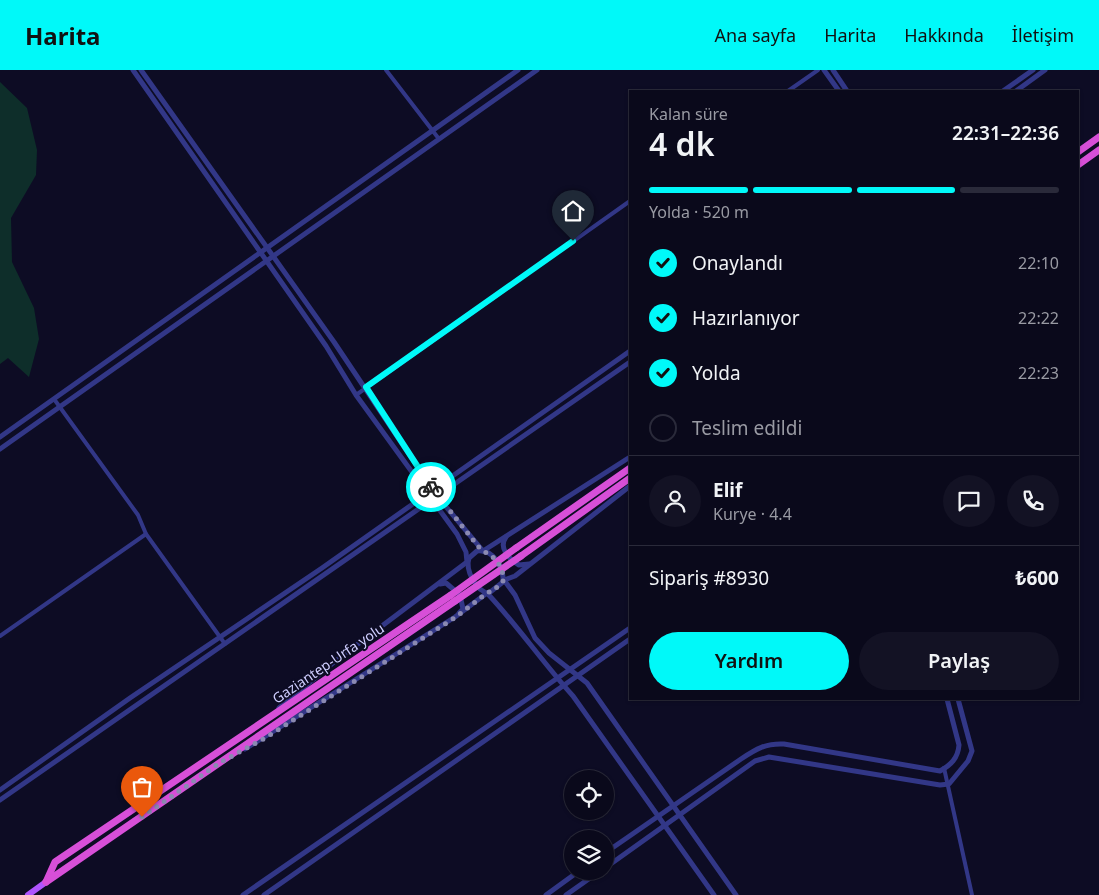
<!DOCTYPE html>
<html lang="tr">
<head>
<meta charset="utf-8">
<style>
	:root { --surface:#0a091b; --page:#131224; --text:#f1f3f6; --muted:#999aa3; --line:#2a2a3a; --accent:#00f9f9 }
	body { margin:0; font-family:"Noto Sans",sans-serif; background:var(--page); color:var(--text); height:100vh; display:flex; flex-direction:column; font-size:19px; white-space:nowrap }
	* { box-sizing:border-box; margin:0 }
	p { font-size:16px; color:var(--muted) }
	.icon { flex:none; width:28px; height:28px; fill:none; stroke:currentColor; stroke-width:2; stroke-linecap:round; stroke-linejoin:round }
	.map { position:relative; flex:1; overflow:hidden }
	.side { position:absolute; left:629px; top:20px; width:450px; height:610px; display:flex; flex-direction:column; background:var(--surface); border-radius:0px; box-shadow:0 1px 4px #0004,0 0 0 1px var(--line) }
	.side>* { flex:none }
	.buttons { position:absolute; left:564px; top:700px; display:grid; gap:10px }
	.buttons a { display:grid; place-items:center; width:50px; height:50px; border-radius:50%; background:var(--surface); box-shadow:0 1px 4px #0004,0 0 0 1px var(--line); font-size:25px }
	.pin { position:absolute; display:grid; place-items:center; width:42px; height:42px; color:#fff; margin:-51px -21px; border-radius:50% 50% 50% 0; rotate:-45deg; box-shadow:0 0 5px #0007 }
	.pin .icon { rotate:45deg }
	.courier { position:absolute; display:grid; place-items:center; width:50px; height:50px; margin:-25px; border:4px solid #00f9f9; border-radius:50%; background:#fff; color:#222; box-shadow:0 1px 6px #0007 }
	.summary em { font-style:normal; font-weight:600 }
	.summary div { display:flex; flex-direction:column-reverse }
	.summary { display:flex; align-items:center; justify-content:space-between; height:85px; padding:0 20px }
	h1 { font-size:32px; font-weight:600; line-height:38px }
	.bar { display:grid; grid-template-columns:repeat(4,1fr); gap:8px 5px; align-content:center; height:60px; padding:0 20px }
	.bar i { height:6px; border-radius:4px; background:var(--line) }
	.bar .selected { background:var(--accent) }
	.bar p { grid-column:span 4 }
	.line { display:flex; align-items:center; gap:12px; padding:0 20px; border-top:1px solid var(--line) }
	.line div { flex:1 }
	.round { display:grid; place-items:center; flex:none; width:52px; height:52px; border-radius:26px; background:var(--page) }
	ol { padding:0 20px; list-style:none }
	li { display:flex; align-items:center; gap:15px; height:55px }
	li p { margin-inline-start:auto }
	li .icon { padding:5px; border-radius:50%; background:var(--accent); color:#111; stroke-width:4 }
	li:last-child { color:var(--muted) }
	li i { width:28px; height:28px; border:2px solid var(--line); border-radius:50% }
	.cta { display:flex; gap:10px; margin-top:auto; padding:10px 20px }
	.cta a { flex:1; height:58px; border-radius:30px; background:var(--accent); color:#111; font-size:20px; font-weight:600; line-height:58px; text-align:center }
	.cta a+a { background:var(--page); color:var(--text) }
	header { display:flex; align-items:center; gap:30px; box-sizing:border-box; height:70px; padding:0 25px; background:var(--accent); color:#111 }
	header strong { font-size:24px }
	nav { display:flex; gap:28px; margin-inline-start:auto; font-size:18px }
	.map>svg:first-child { display:block }
	.green { fill:#0e2e2a }
	.lines { fill:none; stroke-linecap:round; stroke-linejoin:round }
	.minor { stroke:#323787; stroke-width:4 }
	.tertiary { stroke:#323787; stroke-width:5 }
	.primary { stroke:#af55ff; stroke-width:6 }
	.trunk { stroke:#d74fd8; stroke-width:7 }
	.trunk-bridge { stroke:#d74fd8; stroke-width:7 }
	.done { stroke:#8b8ab2; stroke-width:5; stroke-dasharray:0 9 }
	.route { stroke:#00f9f9; stroke-width:6 }
	.labels { text-anchor:middle; dominant-baseline:central; stroke-width:4; stroke-linejoin:round; paint-order:stroke }
	.street-label { font-size:14px; fill:#cfceff; stroke:#0d0c24 }
</style>
</head>
<body>
<header>
<strong>Harita</strong>
<nav><a>Ana sayfa</a><a>Harita</a><a>Hakkında</a><a>İletişim</a></nav>
</header>
<div class="map">
<svg width="1099" height="825" viewBox="0 0 1099 825">
	<rect width="100%" height="100%" fill="#0d0c24"/>
	<!-- green -->
	<polygon class="green" points="0,12 27,38 37,80 36,105 11,148 12,192 34,238 39,269 29,307 8,288 0,294"/>
	<g class="lines">
		<!-- minor -->
		<g class="minor">
			<polyline points="386,0 439,69"/>
			<polyline points="788,21 818,0"/>
			<polyline points="356,325 630,131"/>
			<polyline points="54,329 138,445 146,464 225,574"/>
			<polyline points="0,566 146,464"/>
			<polyline points="944,698 972,825"/>
		</g>
		<!-- tertiary -->
		<g class="tertiary">
			<polyline points="133,0 326,276 356,325 457,464 466,482 467,492 334,592 279,638"/>
			<polyline points="141,0 334,272 437,426 483,481 630,387"/>
			<polyline points="824,0 839,21"/>
			<polyline points="833,0 847,21"/>
			<polyline points="1003,21 1033,0"/>
			<polyline points="1016,21 1045,0"/>
			<polyline points="0,367 518,0"/>
			<polyline points="0,379 537,0"/>
			<polyline points="630,416 515,506 504,510 515,525 535,568 549,583 587,613 736,825"/>
			<path d="M506 467C498 478 509 489 519 495L529 494"/>
			<path d="M477 481C493 479 504 497 503 512L489 523C476 522 465 500 469 488Z"/>
			<polyline points="440,514 446,513 460,525 463,539 459,543"/>
			<path d="M245 679 455 547 487 523C518 556 543 593 573 626L714 825"/>
			<polyline points="0,720 130,628 322,498 630,281"/>
			<polyline points="0,730 630,292"/>
			<path d="M605 783 741 689C756 679 766 673 784 674L940 701C951 695 958 688 959 675L947 629"/>
			<polyline points="605,798 755,691 769,687 940,715 949,714 968,691 972,681 958,629"/>
			<polyline points="243,825 630,558"/>
			<polyline points="264,825 630,569"/>
			<polyline points="546,825 579,801"/>
			<polyline points="566,825 600,801"/>
		</g>
		<!-- primary -->
		<polyline class="primary" points="28,825 46,812"/>
		<!-- trunk -->
		<g class="trunk">
			<polyline points="1078,82 1099,67"/>
			<polyline points="1078,95 1099,80"/>
			<polyline points="516,478 630,398"/>
			<polyline points="521,486 630,408"/>
			<polyline points="46,812 55,792 451,525"/>
			<polyline points="46,812 455,531"/>
		</g>
		<!-- trunk-bridge -->
		<g class="trunk-bridge">
			<polyline points="451,525 516,478"/>
			<polyline points="455,531 521,486"/>
		</g>
	</g>
	<g class="lines">
		<!-- done -->
		<path class="done" d="M142 747 221 692 265 668 456 547 487 523 494 520 504 510C502 496 496 486 482 481L431 417"/>
		<!-- route -->
		<polyline class="route" points="431,417 366,317 573,171"/>
	</g>
	<g class="labels">
		<!-- street labels -->
		<g class="street-label">
			<text transform="translate(328 593) rotate(-34)">Gaziantep-Urfa yolu</text>
		</g>
	</g>
</svg>
<div class="buttons">
<a><svg class="icon" aria-label="locate" viewBox="0 0 24 24"><circle cx="12" cy="12" r="6"/><path d="M12 2v4M12 18v4M2 12h4M18 12h4"/></svg></a>
<a><svg class="icon" aria-label="layers" viewBox="0 0 24 24"><path d="M12 4l9 5-9 5-9-5zM3 14l9 5 9-5"/></svg></a>
</div>
<div class="pin" style="left:142px;top:747px;background:#ea580c"><svg class="icon" aria-label="bag" viewBox="0 0 24 24"><path d="M5 8h14l-1 12H6zM9 8a3 3 0 0 1 6 0"/></svg></div>
<div class="pin" style="left:573px;top:171px;background:#1f2937"><svg class="icon" aria-label="home" viewBox="0 0 24 24"><path d="M3 11l9-7 9 7M6 9v11h12V9"/></svg></div>
<div class="courier" style="left:431px;top:417px"><svg class="icon" aria-label="bike" viewBox="0 0 24 24"><circle cx="6" cy="16" r="4"/><circle cx="18" cy="16" r="4"/><path d="M6 16l4-8h5l3 8M10 8l3 8H6M13 5h3"/></svg></div>
<section class="side">
<div class="summary"><div><h1>4 dk</h1><p>Kalan süre</p></div><em>22:31–22:36</em></div>
<div class="bar"><i class="selected"></i><i class="selected"></i><i class="selected"></i><i></i><p>Yolda · 520 m</p></div>
<ol>
<li><svg class="icon" aria-label="check" viewBox="0 0 24 24"><path d="M5 12l5 5 9-10"/></svg>Onaylandı<p>22:10</p></li>
<li><svg class="icon" aria-label="check" viewBox="0 0 24 24"><path d="M5 12l5 5 9-10"/></svg>Hazırlanıyor<p>22:22</p></li>
<li><svg class="icon" aria-label="check" viewBox="0 0 24 24"><path d="M5 12l5 5 9-10"/></svg>Yolda<p>22:23</p></li>
<li><i></i>Teslim edildi</li>
</ol>
<div class="line" style="height:90px"><a class="round"><svg class="icon" aria-label="person" viewBox="0 0 24 24"><circle cx="12" cy="8" r="4"/><path d="M4 21q1-7 8-7t8 7"/></svg></a><div><b>Elif</b><p>Kurye · 4.4</p></div><a class="round"><svg class="icon" aria-label="chat" viewBox="0 0 24 24"><path d="M4 5h16v11H9l-5 4z"/></svg></a><a class="round"><svg class="icon" aria-label="phone" viewBox="0 0 24 24"><path d="M5 4h4l2 5-3 2q2 4 5 5l2-3 5 2v4C11 20 4 13 5 4z"/></svg></a></div>
<div class="line" style="height:65px"><div>Sipariş #8930</div><b>₺600</b></div>
<div class="cta"><a>Yardım</a><a>Paylaş</a></div>
</section>
</div>
</body>
</html>
